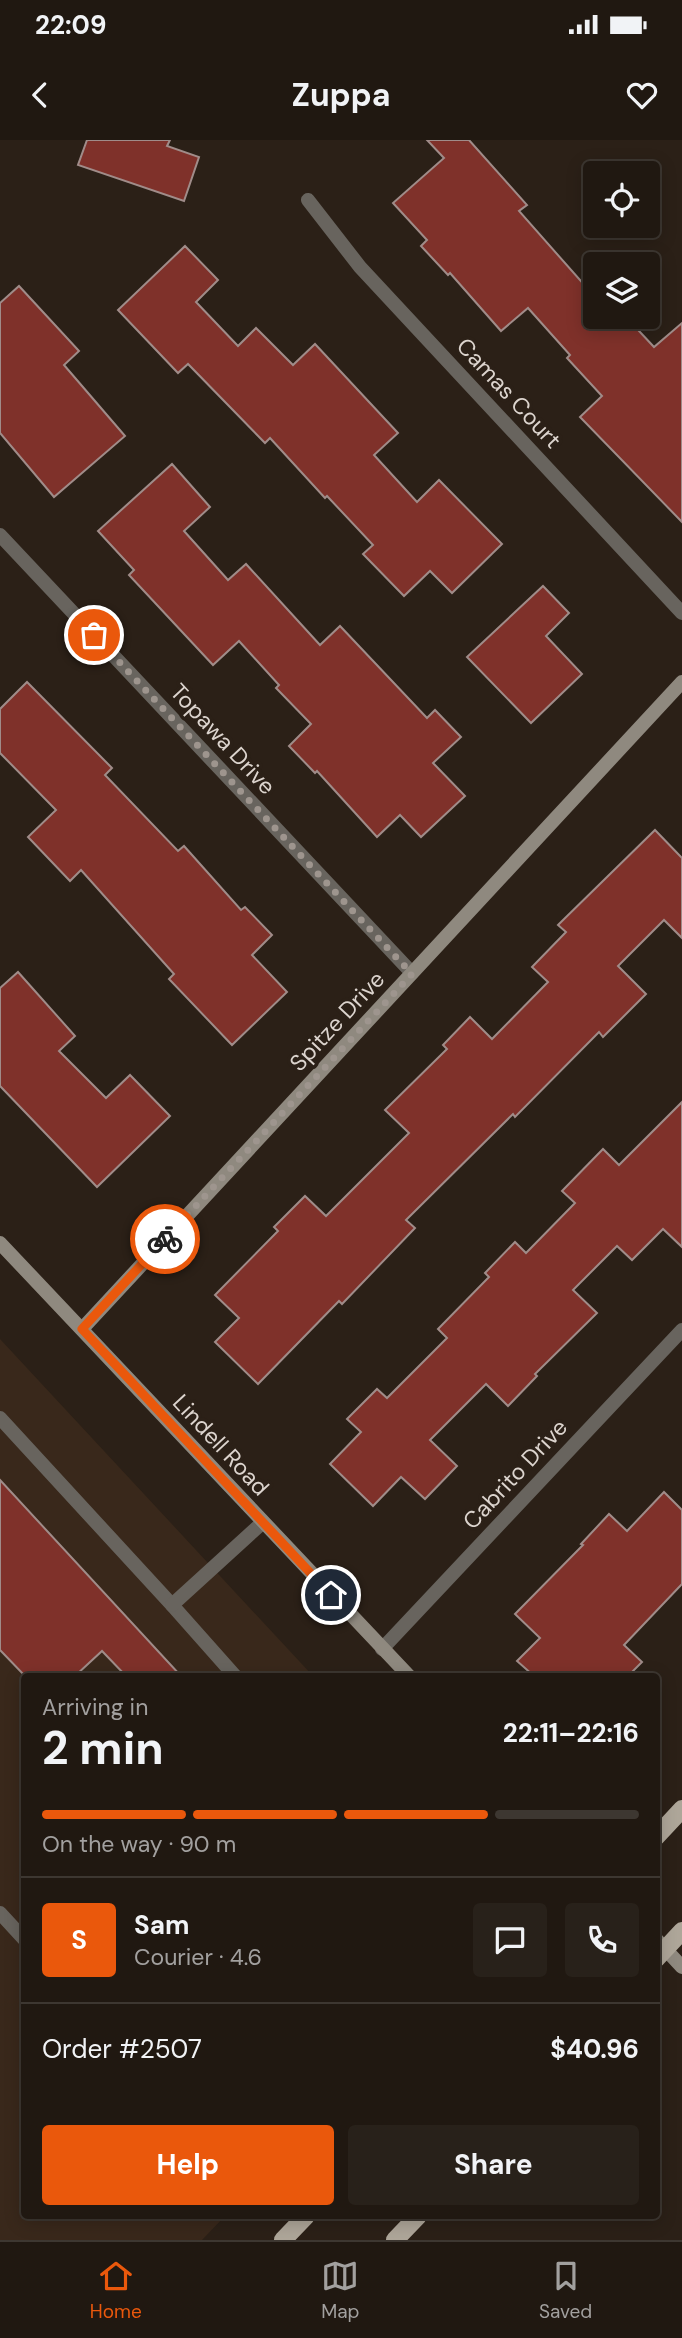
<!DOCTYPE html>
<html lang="en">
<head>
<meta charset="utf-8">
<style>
	:root { --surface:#201811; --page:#28211a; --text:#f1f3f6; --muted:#a2a09f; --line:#3d3731; --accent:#ea580c }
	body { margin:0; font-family:"DM Sans",sans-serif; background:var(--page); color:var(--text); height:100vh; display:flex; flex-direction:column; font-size:26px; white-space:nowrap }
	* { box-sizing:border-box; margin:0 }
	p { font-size:23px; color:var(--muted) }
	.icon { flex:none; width:38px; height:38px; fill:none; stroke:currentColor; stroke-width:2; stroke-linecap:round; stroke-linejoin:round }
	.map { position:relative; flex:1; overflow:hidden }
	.drawer { position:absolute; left:21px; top:1533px; width:639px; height:546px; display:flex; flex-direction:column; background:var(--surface); border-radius:7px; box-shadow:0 4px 18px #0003,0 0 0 2px var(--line) }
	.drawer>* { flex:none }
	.controls { position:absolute; left:583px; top:21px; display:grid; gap:14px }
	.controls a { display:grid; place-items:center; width:77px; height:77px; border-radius:7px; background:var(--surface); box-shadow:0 4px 18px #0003,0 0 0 2px var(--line); font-size:35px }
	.pin { position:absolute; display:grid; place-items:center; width:60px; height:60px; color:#fff; margin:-30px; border:4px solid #fff; border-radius:50%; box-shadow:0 2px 7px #0007 }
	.courier { position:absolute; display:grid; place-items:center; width:70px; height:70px; margin:-35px; border:5px solid #ea580c; border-radius:50%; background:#fff; color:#222; box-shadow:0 2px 9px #0007 }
	.overview em { font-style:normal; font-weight:700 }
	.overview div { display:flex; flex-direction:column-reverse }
	.overview { display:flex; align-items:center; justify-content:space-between; height:119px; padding:0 21px }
	h1 { font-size:46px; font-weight:700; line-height:52px }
	.bar { display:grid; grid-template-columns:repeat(4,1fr); gap:10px 7px; align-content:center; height:84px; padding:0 21px }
	.bar i { height:9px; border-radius:5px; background:var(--line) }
	.bar .selected { background:var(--accent) }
	.bar p { grid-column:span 4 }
	.line { display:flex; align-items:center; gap:18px; padding:0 21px; border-top:2px solid var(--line) }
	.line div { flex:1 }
	.round { display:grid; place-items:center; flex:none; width:74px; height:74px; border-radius:7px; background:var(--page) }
	.action { display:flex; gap:14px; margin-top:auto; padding:14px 21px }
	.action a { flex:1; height:80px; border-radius:7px; background:var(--accent); color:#fff; font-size:28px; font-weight:700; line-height:80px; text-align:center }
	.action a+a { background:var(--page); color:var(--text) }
	.status { display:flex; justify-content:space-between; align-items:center; height:49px; padding:0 35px; background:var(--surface); direction:ltr }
	.status svg { height:19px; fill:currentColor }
	header { display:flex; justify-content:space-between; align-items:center; height:91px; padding:0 21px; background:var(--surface); font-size:32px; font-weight:700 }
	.tab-bar { display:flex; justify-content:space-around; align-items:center; height:98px; border-top:2px solid var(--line); background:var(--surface); font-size:19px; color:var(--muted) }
	.tab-bar a { display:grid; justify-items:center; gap:4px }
	.tab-bar .selected { color:var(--accent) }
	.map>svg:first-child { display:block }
	.built { fill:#39281b }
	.building { fill:#7f312a; stroke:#a08c89; stroke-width:2 }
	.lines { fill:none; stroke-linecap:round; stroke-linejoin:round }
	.lane { stroke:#68645e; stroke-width:14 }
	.street { stroke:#68645e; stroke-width:14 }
	.secondary { stroke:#8f897f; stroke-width:14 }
	.primary { stroke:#aea699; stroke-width:18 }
	.done { stroke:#9e958e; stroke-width:7; stroke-dasharray:0 12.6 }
	.route { stroke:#ea580c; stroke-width:9 }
	.labels { text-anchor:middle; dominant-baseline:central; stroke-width:7; stroke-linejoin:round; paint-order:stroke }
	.street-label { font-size:23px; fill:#dcd4ce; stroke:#2b2017 }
</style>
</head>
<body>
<div class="status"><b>22:09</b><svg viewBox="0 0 49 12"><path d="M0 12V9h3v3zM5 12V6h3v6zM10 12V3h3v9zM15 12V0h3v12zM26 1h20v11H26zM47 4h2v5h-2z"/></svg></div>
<header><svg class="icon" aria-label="back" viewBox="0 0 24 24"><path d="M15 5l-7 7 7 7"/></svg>Zuppa<svg class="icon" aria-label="heart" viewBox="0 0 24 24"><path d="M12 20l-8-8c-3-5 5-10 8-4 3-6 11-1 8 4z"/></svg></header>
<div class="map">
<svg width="682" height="2100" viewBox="0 0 682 2100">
	<rect width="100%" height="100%" fill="#2b2017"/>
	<!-- built -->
	<polygon class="built" points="0,1199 313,1536 24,1536 24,2076 225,2076 202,2100 0,2100"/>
	<!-- building -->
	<g class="building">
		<polygon points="87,0 170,0 167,6 199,17 184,61 78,25"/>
		<polygon points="427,0 469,0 527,65 519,71 595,157 595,177 626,177 654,207 682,183 682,382 580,277 602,256 567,218 570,215 528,168 501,191 450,133 448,135 421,106 427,100 393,63 444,18"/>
		<polygon points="185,106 218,140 196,162 238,206 256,188 293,225 315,204 398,293 374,315 417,362 439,340 502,404 452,453 430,431 404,456 363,414 373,405 327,356 325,358 270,298 265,303 188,224 178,233 118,170"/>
		<polygon points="19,146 79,211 64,225 125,296 54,357 0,293 0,163"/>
		<polygon points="172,324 210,367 184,391 228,440 246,424 320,505 340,486 427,578 435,570 461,597 433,623 465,656 421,697 400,675 377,697 317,631 315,633 289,606 311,584 276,548 279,545 239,501 213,525 129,435 134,430 98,391"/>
		<polygon points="543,446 569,473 546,496 582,534 531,583 467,517"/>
		<polygon points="27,542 112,628 105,635 178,711 184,706 241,770 245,767 272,795 252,815 287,852 232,905 169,839 174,834 81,730 70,741 28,697 56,670 0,613 0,569"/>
		<polygon points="655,690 682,718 682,798 664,780 618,826 646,854 603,897 599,892 515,977 513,974 406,1080 415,1088 342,1164 339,1161 258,1244 215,1202 239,1178 215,1155 278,1091 274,1087 305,1056 326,1076 409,993 385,970 447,909 443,905 470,877 492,899 548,842 532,827 566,792 558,785"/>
		<polygon points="18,832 75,896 59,911 106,958 130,935 170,976 97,1047 0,946 0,848"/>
		<polygon points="682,962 682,1107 663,1089 632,1120 617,1106 573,1150 597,1173 535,1234 537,1236 508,1266 486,1244 430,1300 457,1326 425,1359 401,1337 373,1366 330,1324 361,1292 347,1279 377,1249 387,1258 447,1198 438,1189 489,1137 485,1133 515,1102 526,1113 575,1063 562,1051 603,1009 619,1025"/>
		<polygon points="0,1340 181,1536 126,1536 102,1511 75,1536 25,1536 0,1510"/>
		<polygon points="664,1352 682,1370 682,1444 624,1505 642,1522 628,1536 534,1536 517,1521 540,1498 515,1474 583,1405 581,1404 609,1374 627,1391"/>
	</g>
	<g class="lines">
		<!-- lane -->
		<g class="lane">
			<polyline points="0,1278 172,1465 235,1536"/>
			<polyline points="172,1465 262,1383"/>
			<polyline points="0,1773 24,1799"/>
		</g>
		<!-- street -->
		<g class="street">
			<polyline points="308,60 360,127 682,473"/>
			<polyline points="0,395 412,833"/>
			<polyline points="382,1509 682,1190"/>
		</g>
		<!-- secondary -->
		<g class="secondary">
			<polyline points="0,1103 409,1536"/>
			<polyline points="82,1189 682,542"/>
			<polyline points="656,1799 682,1827"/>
		</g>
		<!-- primary -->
		<g class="primary">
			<polyline points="656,1697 682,1669"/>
			<polyline points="656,1819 682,1791"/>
			<polyline points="283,2100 306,2076"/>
			<polyline points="395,2100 418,2076"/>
		</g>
	</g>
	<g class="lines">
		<!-- done -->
		<polyline class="done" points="94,495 412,834 165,1099"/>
		<!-- route -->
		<polyline class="route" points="165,1099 82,1189 331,1455"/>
	</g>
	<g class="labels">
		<!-- street labels -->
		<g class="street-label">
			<text transform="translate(509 253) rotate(47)">Camas Court</text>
			<text transform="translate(223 599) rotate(47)">Topawa Drive</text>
			<text transform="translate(337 881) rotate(-47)">Spitze Drive</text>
			<text transform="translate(221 1305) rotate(47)">Lindell Road</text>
			<text transform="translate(515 1334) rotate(-47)">Cabrito Drive</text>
		</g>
	</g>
</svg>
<div class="controls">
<a><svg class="icon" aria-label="locate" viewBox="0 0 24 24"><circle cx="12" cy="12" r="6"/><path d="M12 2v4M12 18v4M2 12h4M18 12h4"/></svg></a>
<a><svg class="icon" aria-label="layers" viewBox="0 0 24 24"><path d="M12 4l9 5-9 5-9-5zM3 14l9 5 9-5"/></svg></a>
</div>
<div class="pin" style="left:94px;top:495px;background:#ea580c"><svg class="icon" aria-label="bag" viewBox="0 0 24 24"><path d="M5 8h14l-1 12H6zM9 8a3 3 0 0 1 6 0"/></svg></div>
<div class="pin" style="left:331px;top:1455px;background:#1f2937"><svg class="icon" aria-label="home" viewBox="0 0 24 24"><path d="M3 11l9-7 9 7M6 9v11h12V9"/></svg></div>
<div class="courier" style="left:165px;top:1099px"><svg class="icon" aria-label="bike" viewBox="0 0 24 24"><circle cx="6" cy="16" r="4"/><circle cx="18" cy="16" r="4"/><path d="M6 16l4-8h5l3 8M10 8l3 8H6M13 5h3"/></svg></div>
<section class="drawer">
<div class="overview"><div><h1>2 min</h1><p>Arriving in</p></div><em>22:11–22:16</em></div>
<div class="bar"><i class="selected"></i><i class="selected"></i><i class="selected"></i><i></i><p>On the way · 90 m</p></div>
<div class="line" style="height:126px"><b class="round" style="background:var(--accent);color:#fff">S</b><div><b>Sam</b><p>Courier · 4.6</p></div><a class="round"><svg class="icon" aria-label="chat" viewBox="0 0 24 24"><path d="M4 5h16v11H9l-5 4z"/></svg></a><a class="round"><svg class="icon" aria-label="phone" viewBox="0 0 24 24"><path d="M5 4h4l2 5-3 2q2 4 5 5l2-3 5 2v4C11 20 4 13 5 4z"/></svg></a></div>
<div class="line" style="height:91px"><div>Order #2507</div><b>$40.96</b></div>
<div class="action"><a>Help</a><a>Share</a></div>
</section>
</div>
<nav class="tab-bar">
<a class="selected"><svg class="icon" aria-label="home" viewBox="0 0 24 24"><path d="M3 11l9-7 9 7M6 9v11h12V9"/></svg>Home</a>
<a><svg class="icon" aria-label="map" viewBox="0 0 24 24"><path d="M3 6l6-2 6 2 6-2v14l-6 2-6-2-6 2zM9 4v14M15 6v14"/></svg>Map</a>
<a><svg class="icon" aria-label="saved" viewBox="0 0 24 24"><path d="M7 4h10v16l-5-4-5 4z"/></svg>Saved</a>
</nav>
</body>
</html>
